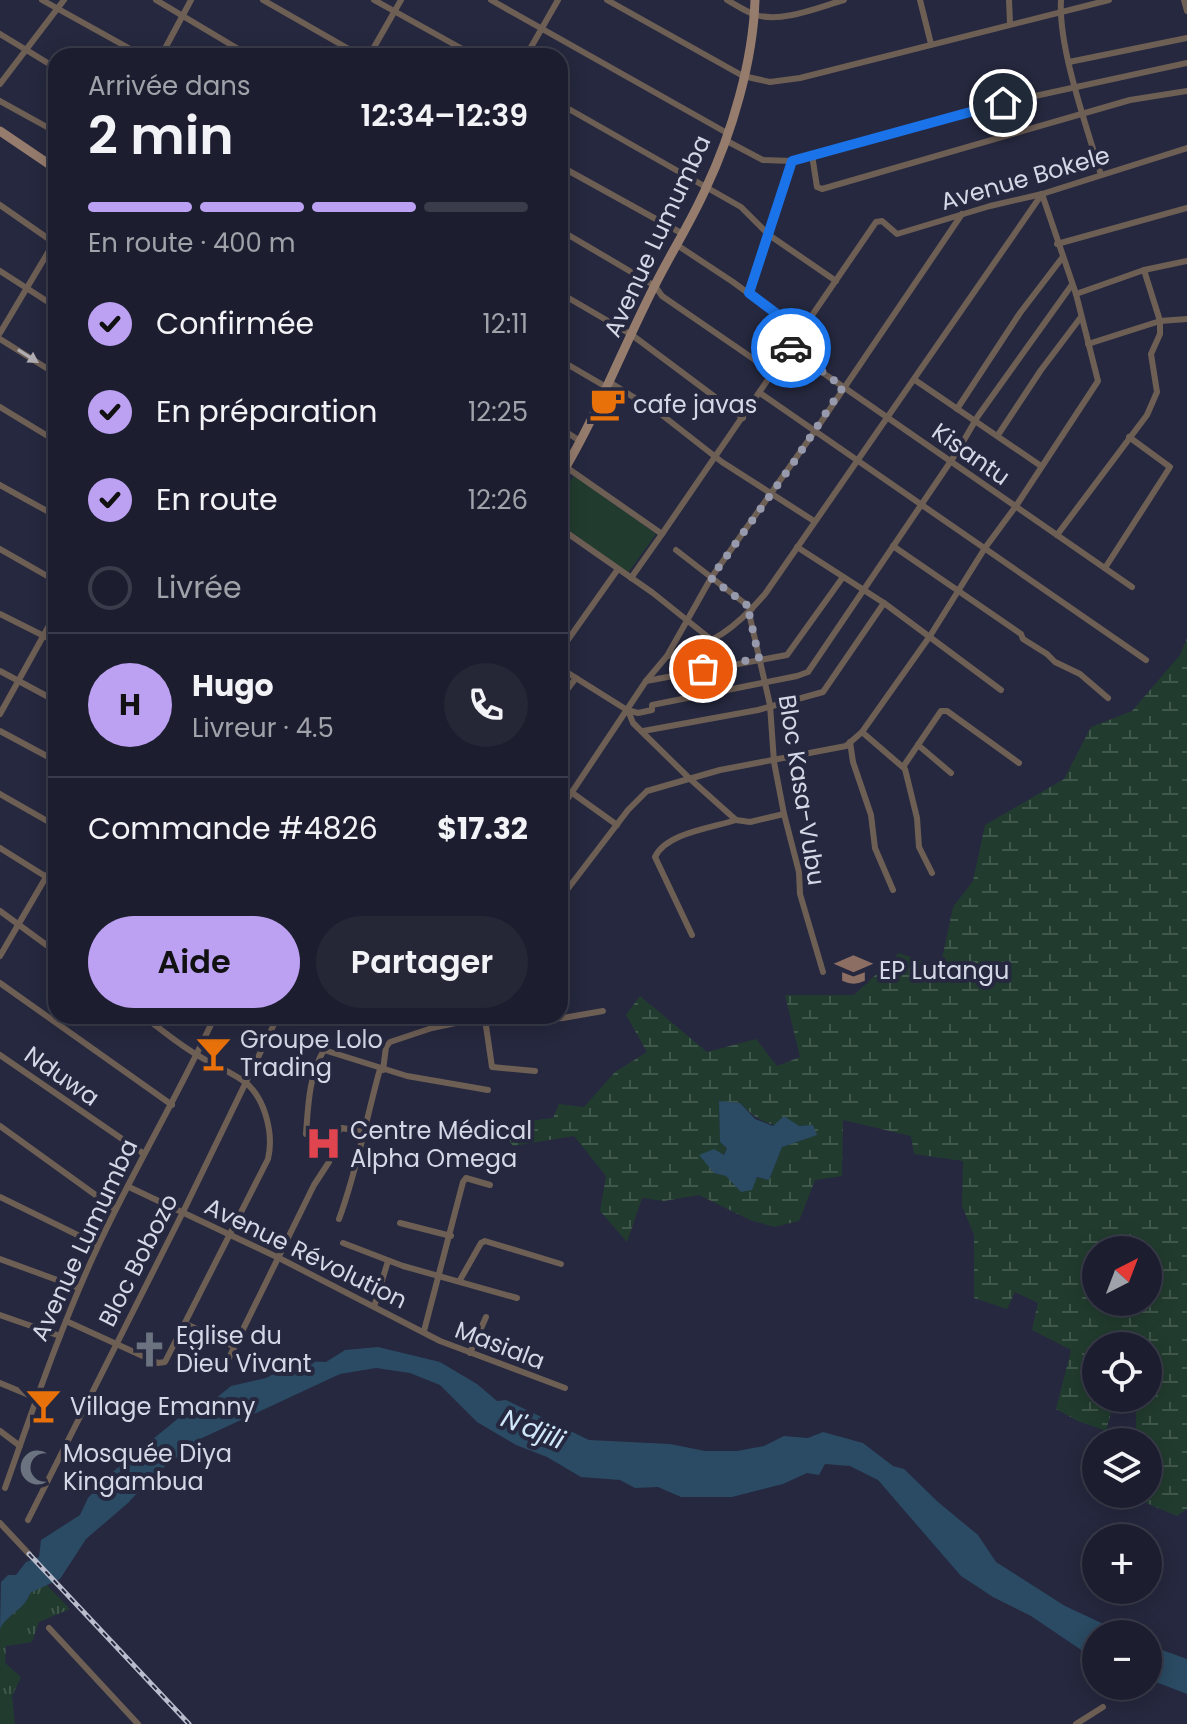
<!DOCTYPE html>
<html lang="fr">
<head>
<meta charset="utf-8">
<style>
	:root { --surface:#1c1e2f; --page:#252737; --text:#f1f3f6; --muted:#a0a2aa; --line:#3a3c4b; --accent:#bca0f2 }
	body { margin:0; font-family:Poppins,sans-serif; background:var(--page); color:var(--text); height:100vh; display:flex; flex-direction:column; font-size:30px; white-space:nowrap }
	* { box-sizing:border-box; margin:0 }
	p { font-size:26px; color:var(--muted) }
	.icon { flex:none; width:44px; height:44px; fill:none; stroke:currentColor; stroke-width:2; stroke-linecap:round; stroke-linejoin:round }
	.map { position:relative; flex:1; overflow:hidden }
	.panel { position:absolute; left:48px; top:48px; width:520px; height:976px; display:flex; flex-direction:column; background:var(--surface); border-radius:24px; box-shadow:0 4px 20px #0003,0 0 0 2px var(--line) }
	.panel>* { flex:none }
	.needle { width:52px; rotate:42deg }
	.buttons { position:absolute; left:1082px; top:1236px; display:grid; gap:16px }
	.buttons a { display:grid; place-items:center; width:80px; height:80px; border-radius:50%; background:var(--surface); box-shadow:0 4px 20px #0003,0 0 0 2px var(--line); font-size:40px }
	.pin { position:absolute; display:grid; place-items:center; width:68px; height:68px; color:#fff; margin:-34px; border:4px solid #fff; border-radius:50%; box-shadow:0 2px 8px #0007 }
	.courier { position:absolute; display:grid; place-items:center; width:80px; height:80px; margin:-40px; border:6px solid #1a73e8; border-radius:50%; background:#fff; color:#222; box-shadow:0 2px 10px #0007 }
	.head em { font-style:normal; font-weight:600 }
	.head div { display:flex; flex-direction:column-reverse }
	.head { display:flex; align-items:center; justify-content:space-between; height:136px; padding:0 40px }
	h1 { font-size:52px; font-weight:600; line-height:60px }
	.bar { display:grid; grid-template-columns:repeat(4,1fr); gap:12px 8px; align-content:center; height:96px; padding:0 40px }
	.bar i { height:10px; border-radius:6px; background:var(--line) }
	.bar .selected { background:var(--accent) }
	.bar p { grid-column:span 4 }
	.line { display:flex; align-items:center; gap:20px; padding:0 40px; border-top:2px solid var(--line) }
	.line div { flex:1 }
	.round { display:grid; place-items:center; flex:none; width:84px; height:84px; border-radius:42px; background:var(--page) }
	ol { padding:0 40px; list-style:none }
	li { display:flex; align-items:center; gap:24px; height:88px }
	li p { margin-inline-start:auto }
	li .icon { padding:8px; border-radius:50%; background:var(--accent); color:#111; stroke-width:4 }
	li:last-child { color:var(--muted) }
	li i { width:44px; height:44px; border:4px solid var(--line); border-radius:50% }
	.button { display:flex; gap:16px; margin-top:auto; padding:16px 40px }
	.button a { flex:1; height:92px; border-radius:48px; background:var(--accent); color:#111; font-size:32px; font-weight:600; line-height:92px; text-align:center }
	.button a+a { background:var(--page); color:var(--text) }
	.map>svg:first-child { display:block }
	.grass { fill:url(#grass-tufts) }
	.wetland { fill:url(#wetland-marsh); fill-rule:evenodd }
	.pitch { fill:#213c2e }
	.water { fill:#2a4b63 }
	.lines { fill:none; stroke-linecap:round; stroke-linejoin:round }
	.street { stroke:#6e5f55; stroke-width:6 }
	.secondary { stroke:#957c6d; stroke-width:9 }
	.rail-casing { stroke:#b9bccc; stroke-width:5 }
	.rail { stroke:#26283f; stroke-width:2; stroke-dasharray:6; stroke-linecap:butt }
	.oneway { fill:#b0adb3 }
	.done { stroke:#979aac; stroke-width:8; stroke-dasharray:0 14.4 }
	.route { stroke:#1a73e8; stroke-width:10 }
	.labels { text-anchor:middle; dominant-baseline:central; stroke-width:8; stroke-linejoin:round; paint-order:stroke }
	.street-label { font-size:24px; fill:#d4d7e6; stroke:#26283f }
	.poi-label { font-size:24px; fill:#d4d7e6; stroke:#26283f; text-anchor:start }
	.water-label { font-size:26px; font-style:italic; fill:#d0e7f9; stroke:#26283f }
</style>
</head>
<body>
<div class="map">
<svg width="1187" height="1724" viewBox="0 0 1187 1724">
	<defs>
		<pattern id="grass-tufts" width="24" height="20" patternUnits="userSpaceOnUse" patternTransform="scale(2)"><rect width="24" height="20" fill="#213c2e"/><path d="M3 7l-1-3M5 7V3M7 7l1-3M15 17l-1-3M17 17v-4M19 17l1-3" fill="none" stroke="#40574c"/></pattern>
		<pattern id="wetland-marsh" width="20" height="14" patternUnits="userSpaceOnUse" patternTransform="scale(2)"><rect width="20" height="14" fill="#213c2e"/><path d="M1 5h8M5 5V1M11 12h8M15 12V8" fill="none" stroke="#40574c"/></pattern>
	</defs>
	<rect width="100%" height="100%" fill="#26283f"/>
	<!-- grass -->
	<path class="grass" d="M46 1584 70 1609 39 1622 32 1642 6 1646 5 1663 21 1677 12 1696 15 1724H0V1629C7 1614 25 1610 30 1593Z"/>
	<!-- wetland -->
	<path class="wetland" d="M1187 638V1509L1177 1516 1125 1494H1148V1442H1136V1398H1148V1346H1096V1398H1115L1106 1431 1078 1421 1056 1409 1071 1350 1032 1330 1038 1303 1015 1292 1007 1309 974 1298V1235L962 1206 963 1161 914 1154 911 1136 843 1120 842 1176 815 1180 799 1221 774 1227 750 1220 699 1195 664 1201 642 1198 627 1242 600 1211 606 1176 574 1136 513 1146 499 1125 553 1118 559 1104 584 1107 615 1072 647 1052 626 1015 640 996 707 1052 756 1039 777 1066 800 1057 785 995H854L899 953 940 968 953 907 973 881 985 825 1064 779 1091 727 1132 711 1180 655ZM719 1101 740 1103C765 1129 779 1127 813 1125L816 1135 782 1147 769 1180C751 1175 732 1178 714 1173L727 1148 720 1142ZM1096 1250H1148V1302H1096Z"/>
	<!-- pitch -->
	<polygon class="pitch" points="574,476 656,534 628,573 560,524 560,495"/>
	<!-- water -->
	<g class="water">
		<polygon points="719,1101 740,1103 755,1119 773,1126 784,1116 799,1126 813,1125 817,1135 782,1147 769,1180 757,1177 752,1190 741,1192 726,1176 714,1173 699,1155 714,1149 724,1155 727,1148 720,1142"/>
		<path d="M378 1347 440 1362 477 1384 497 1401 506 1400 589 1440 670 1444 705 1451H737L764 1446 784 1436 808 1438 823 1432 863 1443 893 1466 904 1469 938 1502 978 1535 996 1562 1065 1606 1125 1634H1096V1660L1031 1616 993 1597 961 1576 878 1480 850 1466 825 1464 819 1475 807 1473 783 1484 732 1497H681L658 1487 635 1488 620 1480 581 1477 547 1457 516 1445 477 1422 440 1385 410 1373 376 1368 340 1374 200 1439 154 1475 128 1503 86 1539 60 1579 30 1593C25 1610 7 1614 0 1629L1 1582 8 1575H16L26 1562 39 1557 41 1540 80 1515 88 1498 114 1471 192 1407 215 1399 231 1386 266 1378 299 1361 326 1362 345 1350Z"/>
		<polygon points="1148,1645 1187,1659 1187,1694 1148,1679"/>
	</g>
	<g class="lines">
		<!-- street -->
		<g class="street">
			<polyline points="42,0 143,56"/>
			<polyline points="156,0 250,56"/>
			<polyline points="263,0 361,56"/>
			<polyline points="374,0 475,56"/>
			<polyline points="491,0 727,133"/>
			<polyline points="607,0 743,76 770,82 800,78 1109,0"/>
			<path d="M727 0C736 5 746 12 756 15 782 23 819 7 844 0"/>
			<polyline points="920,0 931,44"/>
			<polyline points="1009,0 1010,23"/>
			<path d="M1061 0C1058 48 1087 127 1101 175"/>
			<polyline points="1184,0 1187,11"/>
			<polyline points="0,34 56,68"/>
			<polyline points="161,56 191,0"/>
			<polyline points="369,56 401,0"/>
			<polyline points="526,56 558,0"/>
			<polyline points="1069,62 1187,38"/>
			<polyline points="0,84 64,0"/>
			<polyline points="0,101 56,132"/>
			<polyline points="560,104 741,207 769,235 836,281"/>
			<polyline points="725,140 763,160 792,161 1003,103 1187,63"/>
			<polyline points="812,155 817,187 822,189 1130,100 1187,91"/>
			<polyline points="560,166 683,234"/>
			<polyline points="0,205 56,244"/>
			<polyline points="560,230 655,286 662,296 774,373"/>
			<polyline points="1057,244 1187,208"/>
			<polyline points="677,245 733,282 801,332"/>
			<polyline points="0,271 56,307"/>
			<polyline points="560,293 632,335 743,418"/>
			<polyline points="749,293 792,161"/>
			<polyline points="1076,294 1144,270 1187,261"/>
			<polyline points="0,333 56,239"/>
			<polyline points="0,339 56,374"/>
			<polyline points="1088,344 1160,321 1187,319"/>
			<polyline points="790,350 1132,587"/>
			<polyline points="560,360 608,388"/>
			<polyline points="915,380 1041,466"/>
			<polyline points="611,383 662,415 722,462 814,521"/>
			<polyline points="760,393 1146,660"/>
			<polyline points="0,407 56,441"/>
			<polyline points="957,409 1020,313 1062,258"/>
			<polyline points="560,428 580,441"/>
			<polyline points="998,435 1041,370 1081,317"/>
			<polyline points="566,467 662,534 631,578"/>
			<polyline points="0,485 56,516"/>
			<polyline points="560,528 653,593 713,641"/>
			<polyline points="662,534 876,222 882,221 897,234 990,206 1042,194 1187,148"/>
			<polyline points="1057,535 1147,415 1157,392 1151,354 1160,334 1160,321 1144,270"/>
			<polyline points="893,546 1021,634 1023,639 1047,654 1055,662 1080,674 1108,698"/>
			<polyline points="797,547 884,603 1001,690"/>
			<polyline points="0,549 56,581"/>
			<polyline points="676,550 752,609"/>
			<polyline points="1105,568 1170,467 1129,437"/>
			<polyline points="749,613 770,705 774,762 784,814 799,872 800,894 823,972"/>
			<polyline points="0,614 56,642"/>
			<polyline points="560,651 618,569"/>
			<path d="M668 656C712 645 735 629 765 594L1042 194"/>
			<polyline points="560,668 627,710 638,713 652,710 652,705 797,676 808,672 957,452 978,416 1071,286"/>
			<polyline points="0,671 56,701"/>
			<polyline points="646,681 787,655 843,577"/>
			<polyline points="560,699 576,678"/>
			<polyline points="628,710 633,723 689,778 736,820 750,822 784,814"/>
			<polyline points="0,714 56,613"/>
			<polyline points="0,731 56,761"/>
			<polyline points="643,731 758,710 823,692 884,603"/>
			<polyline points="862,732 905,769 917,818 919,847 932,873"/>
			<polyline points="850,742 853,762 871,815 875,848 893,890"/>
			<polyline points="918,745 951,773"/>
			<polyline points="903,767 941,711 947,711 1019,763"/>
			<polyline points="571,792 617,825"/>
			<polyline points="0,794 56,826"/>
			<polyline points="560,810 646,681 667,656 711,578 815,431 962,214"/>
			<polyline points="0,848 56,883"/>
			<polyline points="560,899 628,810 647,791 720,770 846,746 862,732 930,636 985,548 1016,506 1098,381 1076,294 1042,194"/>
			<polyline points="0,911 56,952"/>
			<path d="M692 935 655 857C666 833 712 828 736 820"/>
			<polyline points="0,956 56,860"/>
			<polyline points="0,983 172,1105"/>
			<polyline points="485,1019 492,1067 535,1071"/>
			<polyline points="486,1023 563,1018 603,1011"/>
			<polyline points="0,1055 144,1154"/>
			<polyline points="383,1070 386,1047 390,1042 432,1028 484,1017"/>
			<polyline points="0,1126 115,1209"/>
			<path d="M306 1134C308 1107 309 1074 324 1050L407 1076 488 1090"/>
			<polyline points="129,1187 279,1258 440,1341 565,1388"/>
			<polyline points="0,1197 98,1245"/>
			<path d="M339 1219C357 1171 366 1119 380 1069"/>
			<polyline points="400,1223 451,1236"/>
			<polyline points="343,1243 403,1266 517,1298"/>
			<polyline points="0,1259 79,1288"/>
			<polyline points="460,1280 481,1243 485,1241 561,1264"/>
			<polyline points="374,1307 388,1261"/>
			<polyline points="0,1315 60,1336"/>
			<path d="M66 1321 158 1363 165 1362 268 1159C274 1134 265 1095 242 1080 229 1071 213 1065 199 1056 179 1045 161 1029 143 1016"/>
			<polyline points="186,1324 233,1346"/>
			<polyline points="424,1331 463,1182 466,1178 490,1185"/>
			<polyline points="470,1353 486,1317"/>
			<polyline points="223,1370 314,1185 329,1162 332,1138 342,1128 363,1132"/>
			<polyline points="0,1383 36,1398"/>
			<polyline points="0,1431 20,1446"/>
			<path d="M5 1488C34 1406 62 1323 99 1244 135 1167 179 1094 215 1016"/>
			<polyline points="28,1520 183,1212 278,1016"/>
			<polyline points="0,1523 29,1554"/>
			<polyline points="49,1628 138,1724"/>
			<polyline points="1076,1724 1103,1707"/>
		</g>
		<!-- secondary -->
		<g class="secondary">
			<polyline points="0,131 56,169"/>
			<path d="M560 477C597 416 622 349 655 285 671 253 691 222 706 188 732 133 753 61 755 0"/>
		</g>
		<defs>
			<polyline id="rail" points="29,1554 189,1724"/>
		</defs>
		<!-- rail casing -->
		<use href="#rail" class="rail-casing"/>
		<!-- rail -->
		<use href="#rail" class="rail"/>
	</g>
	<!-- one-way arrows -->
	<defs><path id="oneway-solid" d="M-6-.8H1V-3.2L6.5 0L1 3.2V.8H-6Z" transform="scale(2)"/></defs>
	<use class="oneway" href="#oneway-solid" transform="translate(28 356) rotate(32)"/>
	<g class="lines">
		<!-- done -->
		<polyline class="done" points="703,669 759,658 749,613 752,609 711,578 794,462 843,387 791,348"/>
		<!-- route -->
		<polyline class="route" points="791,348 801,332 749,293 792,161 1003,103"/>
	</g>
	<!-- icons -->
	<defs>
		<symbol id="cafe-bare" viewBox="-9 -9 18 18"><path d="M-5.5-4.5H6V0H3Q3 3.5 0 3.5H-2.5Q-5.5 3.5-5.5 0ZM3-3.2v2h1.7v-2ZM-6 4.5H4V6H-6Z" fill="#e8710a" stroke="#26283f" stroke-width="2.5" paint-order="stroke"/></symbol>
		<symbol id="school-bare" viewBox="-9 -9 18 18"><path d="M0-5L7-2L0 1L-7-2ZM-4 1L0 2.5L4 1V4Q0 6-4 4Z" fill="#8d6e63" stroke="#26283f" stroke-width="2.5" paint-order="stroke"/></symbol>
		<symbol id="bar-bare" viewBox="-9 -9 18 18"><path d="M-6-5H6L.8 .8V4.5H3.5V6h-7V4.5H-.8V.8Z" fill="#e8710a" stroke="#26283f" stroke-width="2.5" paint-order="stroke"/></symbol>
		<symbol id="hospital-bare" viewBox="-9 -9 18 18"><path d="M-5-5h3v3.5h4V-5h3V5h-3V1.5h-4V5h-3Z" fill="#e0444e" stroke="#26283f" stroke-width="2.5" paint-order="stroke"/></symbol>
		<symbol id="church-bare" viewBox="-9 -9 18 18"><path d="M-1.2-6h2.4v3.5h3.3v2.4h-3.3V6h-2.4V-.1h-3.3v-2.4h3.3Z" fill="#6b7280" stroke="#26283f" stroke-width="2.5" paint-order="stroke"/></symbol>
		<symbol id="mosque-bare" viewBox="-9 -9 18 18"><path d="M3.5-4.9A6 6 0 1 0 3.5 4.9A5 5 0 1 1 3.5-4.9Z" fill="#6b7280" stroke="#26283f" stroke-width="2.5" paint-order="stroke"/></symbol>
	</defs>
	<g fill-rule="evenodd">
		<use href="#cafe-bare" x="582" y="378" width="51" height="51"/>
		<use href="#school-bare" x="828" y="944" width="51" height="51"/>
		<use href="#bar-bare" x="188" y="1028" width="51" height="51"/>
		<use href="#hospital-bare" x="298" y="1118" width="51" height="51"/>
		<use href="#church-bare" x="124" y="1324" width="51" height="51"/>
		<use href="#bar-bare" x="18" y="1380" width="51" height="51"/>
		<use href="#mosque-bare" x="12" y="1442" width="51" height="51"/>
	</g>
	<g class="labels">
		<!-- street labels -->
		<g class="street-label">
			<text transform="translate(1025 178) rotate(-16)">Avenue Bokele</text>
			<text transform="translate(657 236) rotate(-65)">Avenue Lumumba</text>
			<text transform="translate(971 454) rotate(35)">Kisantu</text>
			<text transform="translate(802 790) rotate(81)">Bloc Kasa-Vubu</text>
			<text transform="translate(62 1076) rotate(35)">Nduwa</text>
			<text transform="translate(84 1240) rotate(-65)">Avenue Lumumba</text>
			<text transform="translate(306 1253) rotate(26)">Avenue Révolution</text>
			<text transform="translate(138 1260) rotate(-63)">Bloc Bobozo</text>
			<text transform="translate(500 1345) rotate(21)">Masiala</text>
		</g>
		<!-- poi labels -->
		<g class="poi-label">
			<text x="633" y="404">cafe javas</text>
			<text x="879" y="970">EP Lutangu</text>
			<text x="240" y="1039">Groupe Lolo<tspan x="240" dy="28">Trading</tspan></text>
			<text x="350" y="1130">Centre Médical<tspan x="350" dy="28">Alpha Omega</tspan></text>
			<text x="176" y="1335">Eglise du<tspan x="176" dy="28">Dieu Vivant</tspan></text>
			<text x="70" y="1406">Village Emanny</text>
			<text x="63" y="1453">Mosquée Diya<tspan x="63" dy="28">Kingambua</tspan></text>
		</g>
		<!-- water labels -->
		<g class="water-label">
			<text transform="translate(533 1429) rotate(22)">N'djili</text>
		</g>
	</g>
</svg>
<div class="buttons">
<a><svg class="needle" viewBox="-14 -14 28 28"><path d="M0-13l5 13h-10z" fill="#e53935"/><path d="M0 13l5-13h-10z" fill="#a0a2aa"/></svg></a>
<a><svg class="icon" aria-label="locate" viewBox="0 0 24 24"><circle cx="12" cy="12" r="6"/><path d="M12 2v4M12 18v4M2 12h4M18 12h4"/></svg></a>
<a><svg class="icon" aria-label="layers" viewBox="0 0 24 24"><path d="M12 4l9 5-9 5-9-5zM3 14l9 5 9-5"/></svg></a>
<a>+</a>
<a>−</a>
</div>
<div class="pin" style="left:703px;top:669px;background:#ea580c"><svg class="icon" aria-label="bag" viewBox="0 0 24 24"><path d="M5 8h14l-1 12H6zM9 8a3 3 0 0 1 6 0"/></svg></div>
<div class="pin" style="left:1003px;top:103px;background:#1f2937"><svg class="icon" aria-label="home" viewBox="0 0 24 24"><path d="M3 11l9-7 9 7M6 9v11h12V9"/></svg></div>
<div class="courier" style="left:791px;top:348px"><svg class="icon" aria-label="car" viewBox="0 0 24 24"><path d="M5 17H2v-5l4-1 3-4h7l3 4 3 1v5h-3M9 17h6M6 11h13"/><circle cx="7" cy="17" r="2"/><circle cx="17" cy="17" r="2"/></svg></div>
<section class="panel">
<div class="head"><div><h1>2 min</h1><p>Arrivée dans</p></div><em>12:34–12:39</em></div>
<div class="bar"><i class="selected"></i><i class="selected"></i><i class="selected"></i><i></i><p>En route · 400 m</p></div>
<ol>
<li><svg class="icon" aria-label="check" viewBox="0 0 24 24"><path d="M5 12l5 5 9-10"/></svg>Confirmée<p>12:11</p></li>
<li><svg class="icon" aria-label="check" viewBox="0 0 24 24"><path d="M5 12l5 5 9-10"/></svg>En préparation<p>12:25</p></li>
<li><svg class="icon" aria-label="check" viewBox="0 0 24 24"><path d="M5 12l5 5 9-10"/></svg>En route<p>12:26</p></li>
<li><i></i>Livrée</li>
</ol>
<div class="line" style="height:144px"><b class="round" style="background:var(--accent);color:#111">H</b><div><b>Hugo</b><p>Livreur · 4.5</p></div><a class="round"><svg class="icon" aria-label="phone" viewBox="0 0 24 24"><path d="M5 4h4l2 5-3 2q2 4 5 5l2-3 5 2v4C11 20 4 13 5 4z"/></svg></a></div>
<div class="line" style="height:104px"><div>Commande #4826</div><b>$17.32</b></div>
<div class="button"><a>Aide</a><a>Partager</a></div>
</section>
</div>
</body>
</html>
